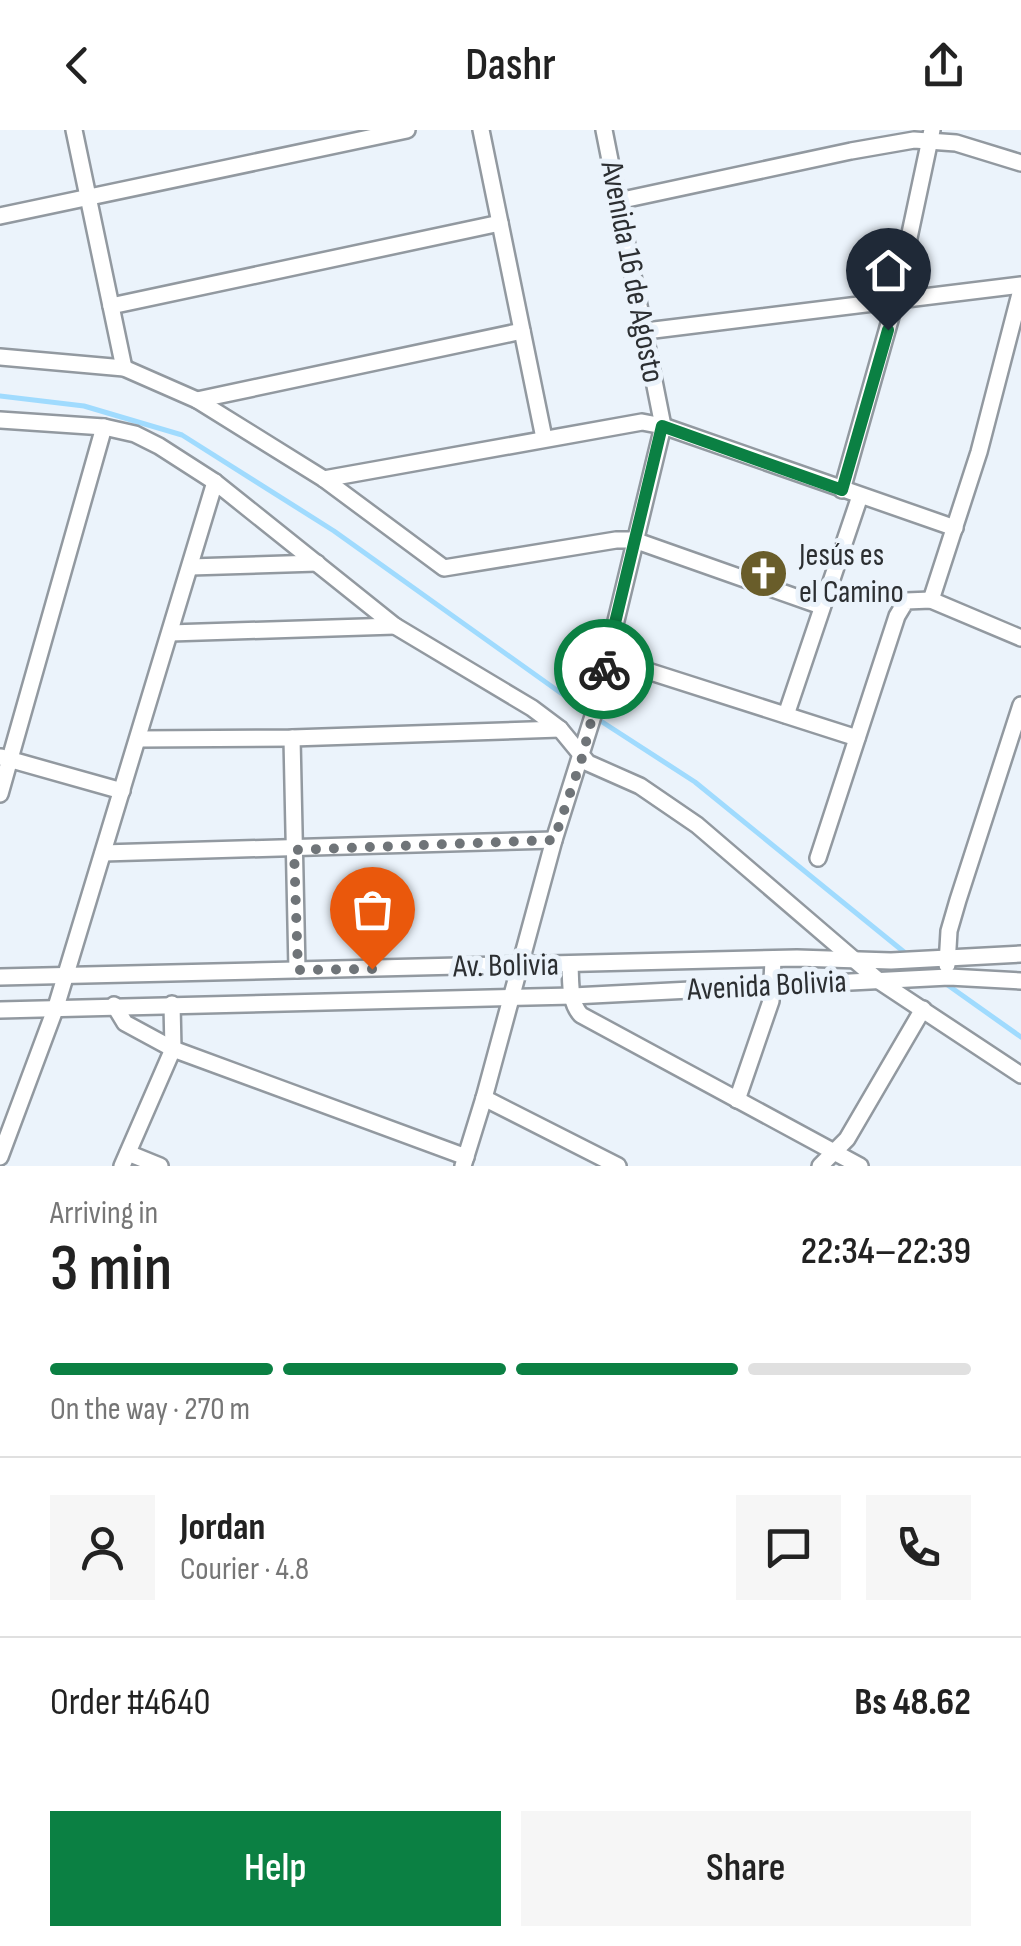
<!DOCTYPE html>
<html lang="en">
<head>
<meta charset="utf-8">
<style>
	:root { --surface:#fff; --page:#f6f6f6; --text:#222; --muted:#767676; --line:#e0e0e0; --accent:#0b8043 }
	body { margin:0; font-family:"Sofia Sans Condensed",sans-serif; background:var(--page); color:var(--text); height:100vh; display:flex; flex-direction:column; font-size:38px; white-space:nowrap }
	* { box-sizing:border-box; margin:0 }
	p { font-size:32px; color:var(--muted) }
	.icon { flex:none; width:55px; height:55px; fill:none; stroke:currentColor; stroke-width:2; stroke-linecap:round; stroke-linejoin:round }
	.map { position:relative; height:1036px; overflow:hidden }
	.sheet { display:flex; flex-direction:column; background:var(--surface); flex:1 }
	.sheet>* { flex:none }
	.pin { position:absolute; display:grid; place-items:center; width:85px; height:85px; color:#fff; margin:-102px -42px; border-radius:50% 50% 50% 0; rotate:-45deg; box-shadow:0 0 10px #0007 }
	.pin .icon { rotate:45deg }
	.courier { position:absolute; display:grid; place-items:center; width:100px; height:100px; margin:-50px; border:8px solid #0b8043; border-radius:50%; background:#fff; color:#222; box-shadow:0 2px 12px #0007 }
	.headline em { font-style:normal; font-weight:600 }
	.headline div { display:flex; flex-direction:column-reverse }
	.headline { display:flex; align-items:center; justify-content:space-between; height:170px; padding:0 50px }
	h1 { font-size:65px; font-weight:600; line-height:75px }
	.bar { display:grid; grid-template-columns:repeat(4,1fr); gap:15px 10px; align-content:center; height:120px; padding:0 50px }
	.bar i { height:12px; border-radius:8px; background:var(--line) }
	.bar .selected { background:var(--accent) }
	.bar p { grid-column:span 4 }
	.line { display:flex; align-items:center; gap:25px; padding:0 50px; border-top:2px solid var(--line) }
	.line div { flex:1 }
	.round { display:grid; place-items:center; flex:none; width:105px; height:105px; border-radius:0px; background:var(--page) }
	.primary-button { display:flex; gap:20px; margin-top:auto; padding:20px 50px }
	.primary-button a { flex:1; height:115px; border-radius:0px; background:var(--accent); color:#fff; font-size:40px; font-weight:600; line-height:115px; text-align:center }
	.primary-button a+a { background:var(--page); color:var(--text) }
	header { display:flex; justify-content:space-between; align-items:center; height:130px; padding:0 50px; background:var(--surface); font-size:45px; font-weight:600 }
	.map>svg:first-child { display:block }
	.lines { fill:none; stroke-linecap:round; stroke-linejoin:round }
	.stream { stroke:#a0dbfe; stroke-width:5 }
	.minor-casing { stroke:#9299a0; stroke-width:20 }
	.minor { stroke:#fff; stroke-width:15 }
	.done { stroke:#6f7478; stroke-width:10; stroke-dasharray:0 18 }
	.route { stroke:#0b8043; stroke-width:12 }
	.labels { text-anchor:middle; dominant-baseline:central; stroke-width:10; stroke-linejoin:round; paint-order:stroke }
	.street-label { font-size:32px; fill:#2c2f32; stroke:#ebf3fb }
	.poi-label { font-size:32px; fill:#2c2f32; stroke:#ebf3fb; text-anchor:start }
</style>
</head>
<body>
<header><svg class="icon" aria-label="back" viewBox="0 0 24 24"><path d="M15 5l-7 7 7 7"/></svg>Dashr<svg class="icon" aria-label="share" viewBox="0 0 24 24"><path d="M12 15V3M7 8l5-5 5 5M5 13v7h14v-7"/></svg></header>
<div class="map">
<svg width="1021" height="1036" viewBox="0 0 1021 1036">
	<rect width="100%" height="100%" fill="#ebf3fb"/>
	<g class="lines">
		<!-- stream -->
		<g class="stream">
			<polyline points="0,266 84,276 182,305 334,401 593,586 695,652 909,826"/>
			<polyline points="942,851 1021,907"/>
		</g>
		<defs>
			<g id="minor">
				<polyline points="74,0 124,238"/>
				<polyline points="481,0 544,308"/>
				<polyline points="618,71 851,21 914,10 956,13 1021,33"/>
				<polyline points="0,86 407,0"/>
				<polyline points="111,176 500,93"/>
				<polyline points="646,201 1021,155"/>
				<polyline points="0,227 124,238 197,270 324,349 444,438 616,410 634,410 821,476"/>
				<polyline points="197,270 522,201"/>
				<polyline points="0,290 104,297 135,304 159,316 215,352 395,496 532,578 560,599 588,633 640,656 697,695 879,851 1021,945"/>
				<polyline points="324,349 642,292 663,296 955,398"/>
				<polyline points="842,360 896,169 932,0"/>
				<polyline points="190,437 317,433"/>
				<polyline points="931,470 979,322 1021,160"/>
				<polyline points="170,503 395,496"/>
				<polyline points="607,528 857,608"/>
				<polyline points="786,585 860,366"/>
				<polyline points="292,608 297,840"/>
				<polyline points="138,609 292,608 560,599"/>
				<polyline points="1,627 122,661"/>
				<polyline points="0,664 104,297"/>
				<polyline points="103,723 554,710"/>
				<polyline points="818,728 897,486 906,471 931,470 1021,508"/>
				<path d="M570 835C571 852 569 872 581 885L860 1036"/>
				<polyline points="947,835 949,801 958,770 1021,575"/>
				<polyline points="0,847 797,828 891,831 1021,824"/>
				<polyline points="114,875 125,893 173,919 466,1027"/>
				<polyline points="0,880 573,866 949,847 1021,851"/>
				<polyline points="484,968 618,1036"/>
				<polyline points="737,970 771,871 773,830"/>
				<polyline points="128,1023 160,1036"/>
				<polyline points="0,1027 56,877 215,352"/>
				<polyline points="122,1036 173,919 172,874"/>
				<polyline points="463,1036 484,968 554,710 593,586 663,296 604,0"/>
				<polyline points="820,1036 847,1009 923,879"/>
			</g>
		</defs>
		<!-- minor casing -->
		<use href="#minor" class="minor-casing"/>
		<!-- minor -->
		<use href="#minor" class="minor"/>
	</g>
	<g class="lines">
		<!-- done -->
		<polyline class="done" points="372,839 298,840 294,720 554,710 582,628 604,539"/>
		<!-- route -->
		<polyline class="route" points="604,539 662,296 842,360 888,200"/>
	</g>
	<!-- icons -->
	<defs>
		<symbol id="church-disc" viewBox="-11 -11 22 22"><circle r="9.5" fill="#695d2a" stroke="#ebf3fb"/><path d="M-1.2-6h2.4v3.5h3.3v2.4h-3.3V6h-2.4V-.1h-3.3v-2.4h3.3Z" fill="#fff"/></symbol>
	</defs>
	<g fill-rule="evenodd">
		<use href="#church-disc" x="736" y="416" width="55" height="55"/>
	</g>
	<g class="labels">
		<!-- street labels -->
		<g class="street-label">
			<text transform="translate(632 142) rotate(79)">Avenida 16 de Agosto</text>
			<text transform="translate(506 836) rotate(-1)">Av. Bolivia</text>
			<text transform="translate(767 856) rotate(-3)">Avenida Bolivia</text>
		</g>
		<!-- poi labels -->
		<g class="poi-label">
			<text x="799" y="425">Jesús es<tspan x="799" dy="37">el Camino</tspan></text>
		</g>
	</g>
</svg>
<div class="pin" style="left:372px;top:839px;background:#ea580c"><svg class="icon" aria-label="bag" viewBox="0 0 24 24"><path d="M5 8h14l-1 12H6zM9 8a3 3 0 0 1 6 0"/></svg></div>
<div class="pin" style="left:888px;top:200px;background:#1f2937"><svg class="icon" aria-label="home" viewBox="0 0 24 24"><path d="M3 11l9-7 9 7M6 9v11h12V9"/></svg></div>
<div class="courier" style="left:604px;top:539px"><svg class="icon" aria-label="bike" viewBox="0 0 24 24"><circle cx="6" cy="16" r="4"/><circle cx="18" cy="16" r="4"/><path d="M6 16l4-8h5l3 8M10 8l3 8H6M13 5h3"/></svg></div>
</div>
<section class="sheet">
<div class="headline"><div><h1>3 min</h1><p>Arriving in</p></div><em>22:34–22:39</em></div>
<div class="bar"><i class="selected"></i><i class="selected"></i><i class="selected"></i><i></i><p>On the way · 270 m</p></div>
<div class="line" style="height:180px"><a class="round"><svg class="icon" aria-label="person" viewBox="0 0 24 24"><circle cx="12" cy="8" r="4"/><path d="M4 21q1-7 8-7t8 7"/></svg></a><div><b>Jordan</b><p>Courier · 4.8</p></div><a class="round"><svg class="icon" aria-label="chat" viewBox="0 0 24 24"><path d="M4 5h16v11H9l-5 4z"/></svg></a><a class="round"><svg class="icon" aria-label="phone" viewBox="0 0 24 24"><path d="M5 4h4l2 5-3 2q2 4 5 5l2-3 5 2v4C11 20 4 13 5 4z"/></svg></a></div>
<div class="line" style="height:130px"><div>Order #4640</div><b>Bs 48.62</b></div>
<div class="primary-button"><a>Help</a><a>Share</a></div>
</section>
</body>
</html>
